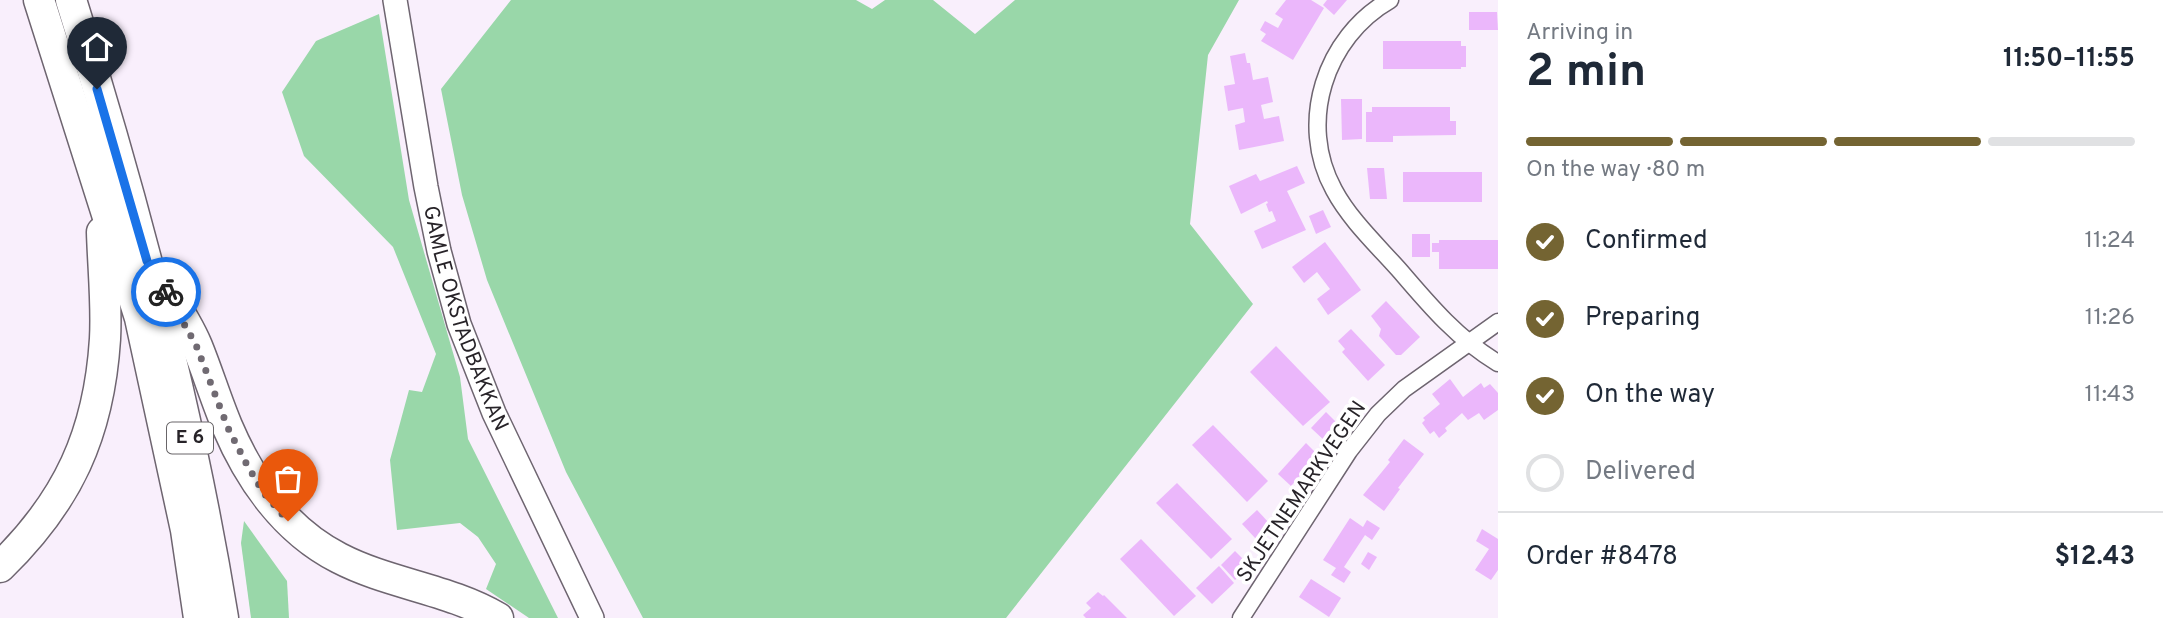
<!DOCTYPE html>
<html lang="en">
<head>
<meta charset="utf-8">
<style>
	:root { --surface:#fff; --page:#f6f6f7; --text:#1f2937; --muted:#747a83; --line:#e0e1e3; --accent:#746432 }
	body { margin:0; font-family:Overpass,sans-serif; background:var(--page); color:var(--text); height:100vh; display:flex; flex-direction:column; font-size:26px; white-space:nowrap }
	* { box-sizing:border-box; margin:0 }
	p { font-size:23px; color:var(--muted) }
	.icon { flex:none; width:38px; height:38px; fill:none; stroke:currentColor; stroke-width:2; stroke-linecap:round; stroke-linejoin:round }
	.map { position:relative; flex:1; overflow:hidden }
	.side { display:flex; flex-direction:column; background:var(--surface); width:665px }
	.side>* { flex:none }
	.pin { position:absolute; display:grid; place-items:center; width:60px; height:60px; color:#fff; margin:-72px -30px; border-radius:50% 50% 50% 0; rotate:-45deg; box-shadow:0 0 7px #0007 }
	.pin .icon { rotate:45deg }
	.courier { position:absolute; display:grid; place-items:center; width:70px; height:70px; margin:-35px; border:5px solid #1a73e8; border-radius:50%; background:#fff; color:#222; box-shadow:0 2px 9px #0007 }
	.summary em { font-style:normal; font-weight:700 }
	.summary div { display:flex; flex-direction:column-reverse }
	.summary { display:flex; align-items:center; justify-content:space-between; height:119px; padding:0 28px }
	h1 { font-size:46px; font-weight:700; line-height:52px }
	.bar { display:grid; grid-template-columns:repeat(4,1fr); gap:10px 7px; align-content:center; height:84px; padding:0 28px }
	.bar i { height:9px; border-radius:5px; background:var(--line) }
	.bar .on { background:var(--accent) }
	.bar p { grid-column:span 4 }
	.line { display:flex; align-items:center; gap:18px; padding:0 28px; border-top:2px solid var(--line) }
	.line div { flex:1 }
	ol { padding:0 28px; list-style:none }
	li { display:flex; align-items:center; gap:21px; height:77px }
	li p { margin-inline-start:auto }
	li .icon { padding:7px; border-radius:50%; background:var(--accent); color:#fff; stroke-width:4 }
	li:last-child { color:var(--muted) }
	li i { width:38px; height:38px; border:4px solid var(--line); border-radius:50% }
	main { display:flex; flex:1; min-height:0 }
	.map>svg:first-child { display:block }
	.green { fill:#99d7a9 }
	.building { fill:#ebb7fb }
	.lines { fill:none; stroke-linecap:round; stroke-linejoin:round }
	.street-casing { stroke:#6e6570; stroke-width:19 }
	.secondary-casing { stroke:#6e6570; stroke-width:26 }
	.highway-casing { stroke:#6e6570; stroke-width:33 }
	.street { stroke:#fff; stroke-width:16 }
	.secondary { stroke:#fff; stroke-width:23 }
	.highway { stroke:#fff; stroke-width:30 }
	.done { stroke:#706a72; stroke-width:7; stroke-dasharray:0 12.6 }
	.route { stroke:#1a73e8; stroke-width:9 }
	.labels { text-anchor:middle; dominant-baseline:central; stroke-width:7; stroke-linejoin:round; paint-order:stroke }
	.shield { fill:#fff; stroke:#686568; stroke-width:2 }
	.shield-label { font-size:19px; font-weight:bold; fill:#272328 }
	.street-label { font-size:21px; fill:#272328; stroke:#fff }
</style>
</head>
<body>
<main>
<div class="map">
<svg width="1498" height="618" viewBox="0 0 1498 618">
	<rect width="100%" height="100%" fill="#f9effc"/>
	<!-- green -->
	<g class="green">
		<polygon points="511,0 856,0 872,9 885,0 933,0 975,34 1015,0 1239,0 1208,55 1190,224 1253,304 1006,618 643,618 566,472 487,280 462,195 441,89"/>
		<polygon points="379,14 409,200 460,377 468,439 558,618 529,618 486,589 496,564 478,537 460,523 397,530 390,460 409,390 422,392 436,354 393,247 304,156 282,92 316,41"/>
		<polygon points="244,521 287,581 289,618 251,618 241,543"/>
	</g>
	<!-- building -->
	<g class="building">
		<polygon points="1286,0 1311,0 1324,8 1293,60 1261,41 1266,34 1260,30 1265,21 1278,28 1283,19 1275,14"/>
		<polygon points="1327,0 1347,0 1334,15 1323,5"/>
		<polygon points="1469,12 1497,12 1498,30 1469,30"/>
		<polygon points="1383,41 1461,41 1461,46 1466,46 1466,67 1461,67 1461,69 1383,69"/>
		<polygon points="1245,53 1247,63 1250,63 1253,80 1268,77 1273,102 1261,105 1264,119 1279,116 1284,141 1239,150 1235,125 1245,122 1243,108 1228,111 1224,86 1235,84 1230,56"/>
		<polygon points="1341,99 1362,99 1362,139 1342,140"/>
		<polygon points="1372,107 1450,107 1450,121 1456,121 1456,135 1393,136 1393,142 1366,142 1366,112 1372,112"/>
		<polygon points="1297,166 1305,183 1287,191 1306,230 1262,249 1254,231 1276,221 1272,211 1269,212 1266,204 1268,203 1267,201 1241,214 1229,186 1256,174 1260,181"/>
		<polygon points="1367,168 1384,168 1387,199 1370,199"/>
		<rect x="1403" y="172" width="79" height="30"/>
		<polygon points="1323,210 1331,227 1316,234 1309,216"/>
		<rect x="1412" y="234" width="18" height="23"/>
		<polygon points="1439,240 1498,240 1498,269 1439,269 1439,252 1432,252 1432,243 1439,243"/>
		<polygon points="1325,242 1361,290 1328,315 1317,299 1330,289 1317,272 1304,283 1292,267"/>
		<polygon points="1386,301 1420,337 1401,355 1396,355 1379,336 1381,329 1371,316"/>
		<polygon points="1351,329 1385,365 1368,381 1342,352 1345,349 1338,341"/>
		<polygon points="1276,346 1330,402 1303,426 1250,372"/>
		<polygon points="1450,379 1463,397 1481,383 1484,388 1490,384 1498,393 1498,410 1484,420 1479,413 1468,420 1462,413 1445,428 1447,431 1439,438 1434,431 1430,434 1422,423 1425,420 1423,418 1440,404 1432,394"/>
		<polygon points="1326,412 1341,427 1326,442 1311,428"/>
		<polygon points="1213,425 1268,481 1247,502 1192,445"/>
		<polygon points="1404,439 1424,454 1398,488 1400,489 1384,511 1363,495 1390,462 1388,460"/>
		<polygon points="1306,443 1318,455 1291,486 1278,474"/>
		<polygon points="1177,483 1232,539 1211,559 1156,503"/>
		<polygon points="1257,510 1271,525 1256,539 1242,524"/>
		<polygon points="1350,518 1363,527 1367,520 1380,528 1372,540 1365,535 1344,567 1351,572 1344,583 1331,575 1336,568 1323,560"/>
		<polygon points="1482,529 1498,539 1498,570 1491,580 1475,570 1489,549 1476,541"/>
		<polygon points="1141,539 1196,596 1174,616 1120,559"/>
		<polygon points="1235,551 1250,566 1235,580 1221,565"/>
		<polygon points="1368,552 1377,557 1369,570 1361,564"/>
		<polygon points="1219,566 1234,583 1212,604 1196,588"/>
		<polygon points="1311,579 1341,598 1329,617 1299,597"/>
		<polygon points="1098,592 1103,596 1104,595 1127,618 1086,618 1083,615 1091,608 1086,603"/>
	</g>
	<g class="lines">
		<defs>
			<g id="street">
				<path d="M1390 0C1325 37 1297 123 1334 190 1350 220 1378 246 1401 272 1430 306 1459 340 1498 363"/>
				<polyline points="1241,618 1349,451 1378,414 1404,389 1498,322"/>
			</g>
			<g id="secondary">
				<path id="s1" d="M395 0 426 187 439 251 459 324 494 413 592 618"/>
			</g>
			<g id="highway">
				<polyline points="39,0 140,318 186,530 199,618"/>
				<path d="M71 0C135 203 189 408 223 618"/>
				<path d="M166 291C177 308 189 327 197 346 208 373 216 400 227 426 250 480 286 531 339 558 389 584 449 589 498 618"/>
				<path d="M0 567C68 501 99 434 105 339 107 304 103 267 102 232"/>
			</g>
		</defs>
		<!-- street casing -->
		<use href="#street" class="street-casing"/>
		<!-- secondary casing -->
		<use href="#secondary" class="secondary-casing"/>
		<!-- highway casing -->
		<use href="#highway" class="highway-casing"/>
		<!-- street -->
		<use href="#street" class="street"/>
		<!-- secondary -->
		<use href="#secondary" class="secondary"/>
		<!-- highway -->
		<use href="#highway" class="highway"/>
	</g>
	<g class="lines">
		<!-- done -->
		<polyline class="done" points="166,292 196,345 228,428 246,463 263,492 288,521"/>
		<!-- route -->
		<polyline class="route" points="97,89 147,261 166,292"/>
	</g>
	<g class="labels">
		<!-- shield labels -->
		<rect class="shield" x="167" y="422.5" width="46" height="31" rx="5"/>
		<g class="shield-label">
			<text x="190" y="438">E 6</text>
		</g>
		<!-- street labels -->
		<g class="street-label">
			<text stroke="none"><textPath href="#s1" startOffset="327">GAMLE OKSTADBAKKAN</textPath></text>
			<text transform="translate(1302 492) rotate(-56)">SKJETNEMARKVEGEN</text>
		</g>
	</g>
</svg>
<div class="pin" style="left:288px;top:521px;background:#ea580c"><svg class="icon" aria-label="bag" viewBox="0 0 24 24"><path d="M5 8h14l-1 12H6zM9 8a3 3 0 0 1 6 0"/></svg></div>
<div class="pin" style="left:97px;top:89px;background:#1f2937"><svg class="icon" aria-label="home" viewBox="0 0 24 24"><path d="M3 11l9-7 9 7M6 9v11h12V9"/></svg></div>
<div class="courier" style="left:166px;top:292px"><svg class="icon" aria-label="bike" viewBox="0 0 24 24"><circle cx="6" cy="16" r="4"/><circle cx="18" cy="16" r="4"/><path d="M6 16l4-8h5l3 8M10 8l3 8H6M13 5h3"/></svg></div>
</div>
<section class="side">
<div class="summary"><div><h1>2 min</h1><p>Arriving in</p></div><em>11:50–11:55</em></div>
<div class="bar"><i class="on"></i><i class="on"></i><i class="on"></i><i></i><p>On the way · 80 m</p></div>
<ol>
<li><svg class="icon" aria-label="check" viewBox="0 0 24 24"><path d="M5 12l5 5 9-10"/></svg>Confirmed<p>11:24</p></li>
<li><svg class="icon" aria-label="check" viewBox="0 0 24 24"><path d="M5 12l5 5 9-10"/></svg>Preparing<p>11:26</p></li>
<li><svg class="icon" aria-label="check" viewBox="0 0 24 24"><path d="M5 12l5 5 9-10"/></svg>On the way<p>11:43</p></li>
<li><i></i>Delivered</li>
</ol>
<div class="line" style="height:91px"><div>Order #8478</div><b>$12.43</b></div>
</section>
</main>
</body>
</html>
